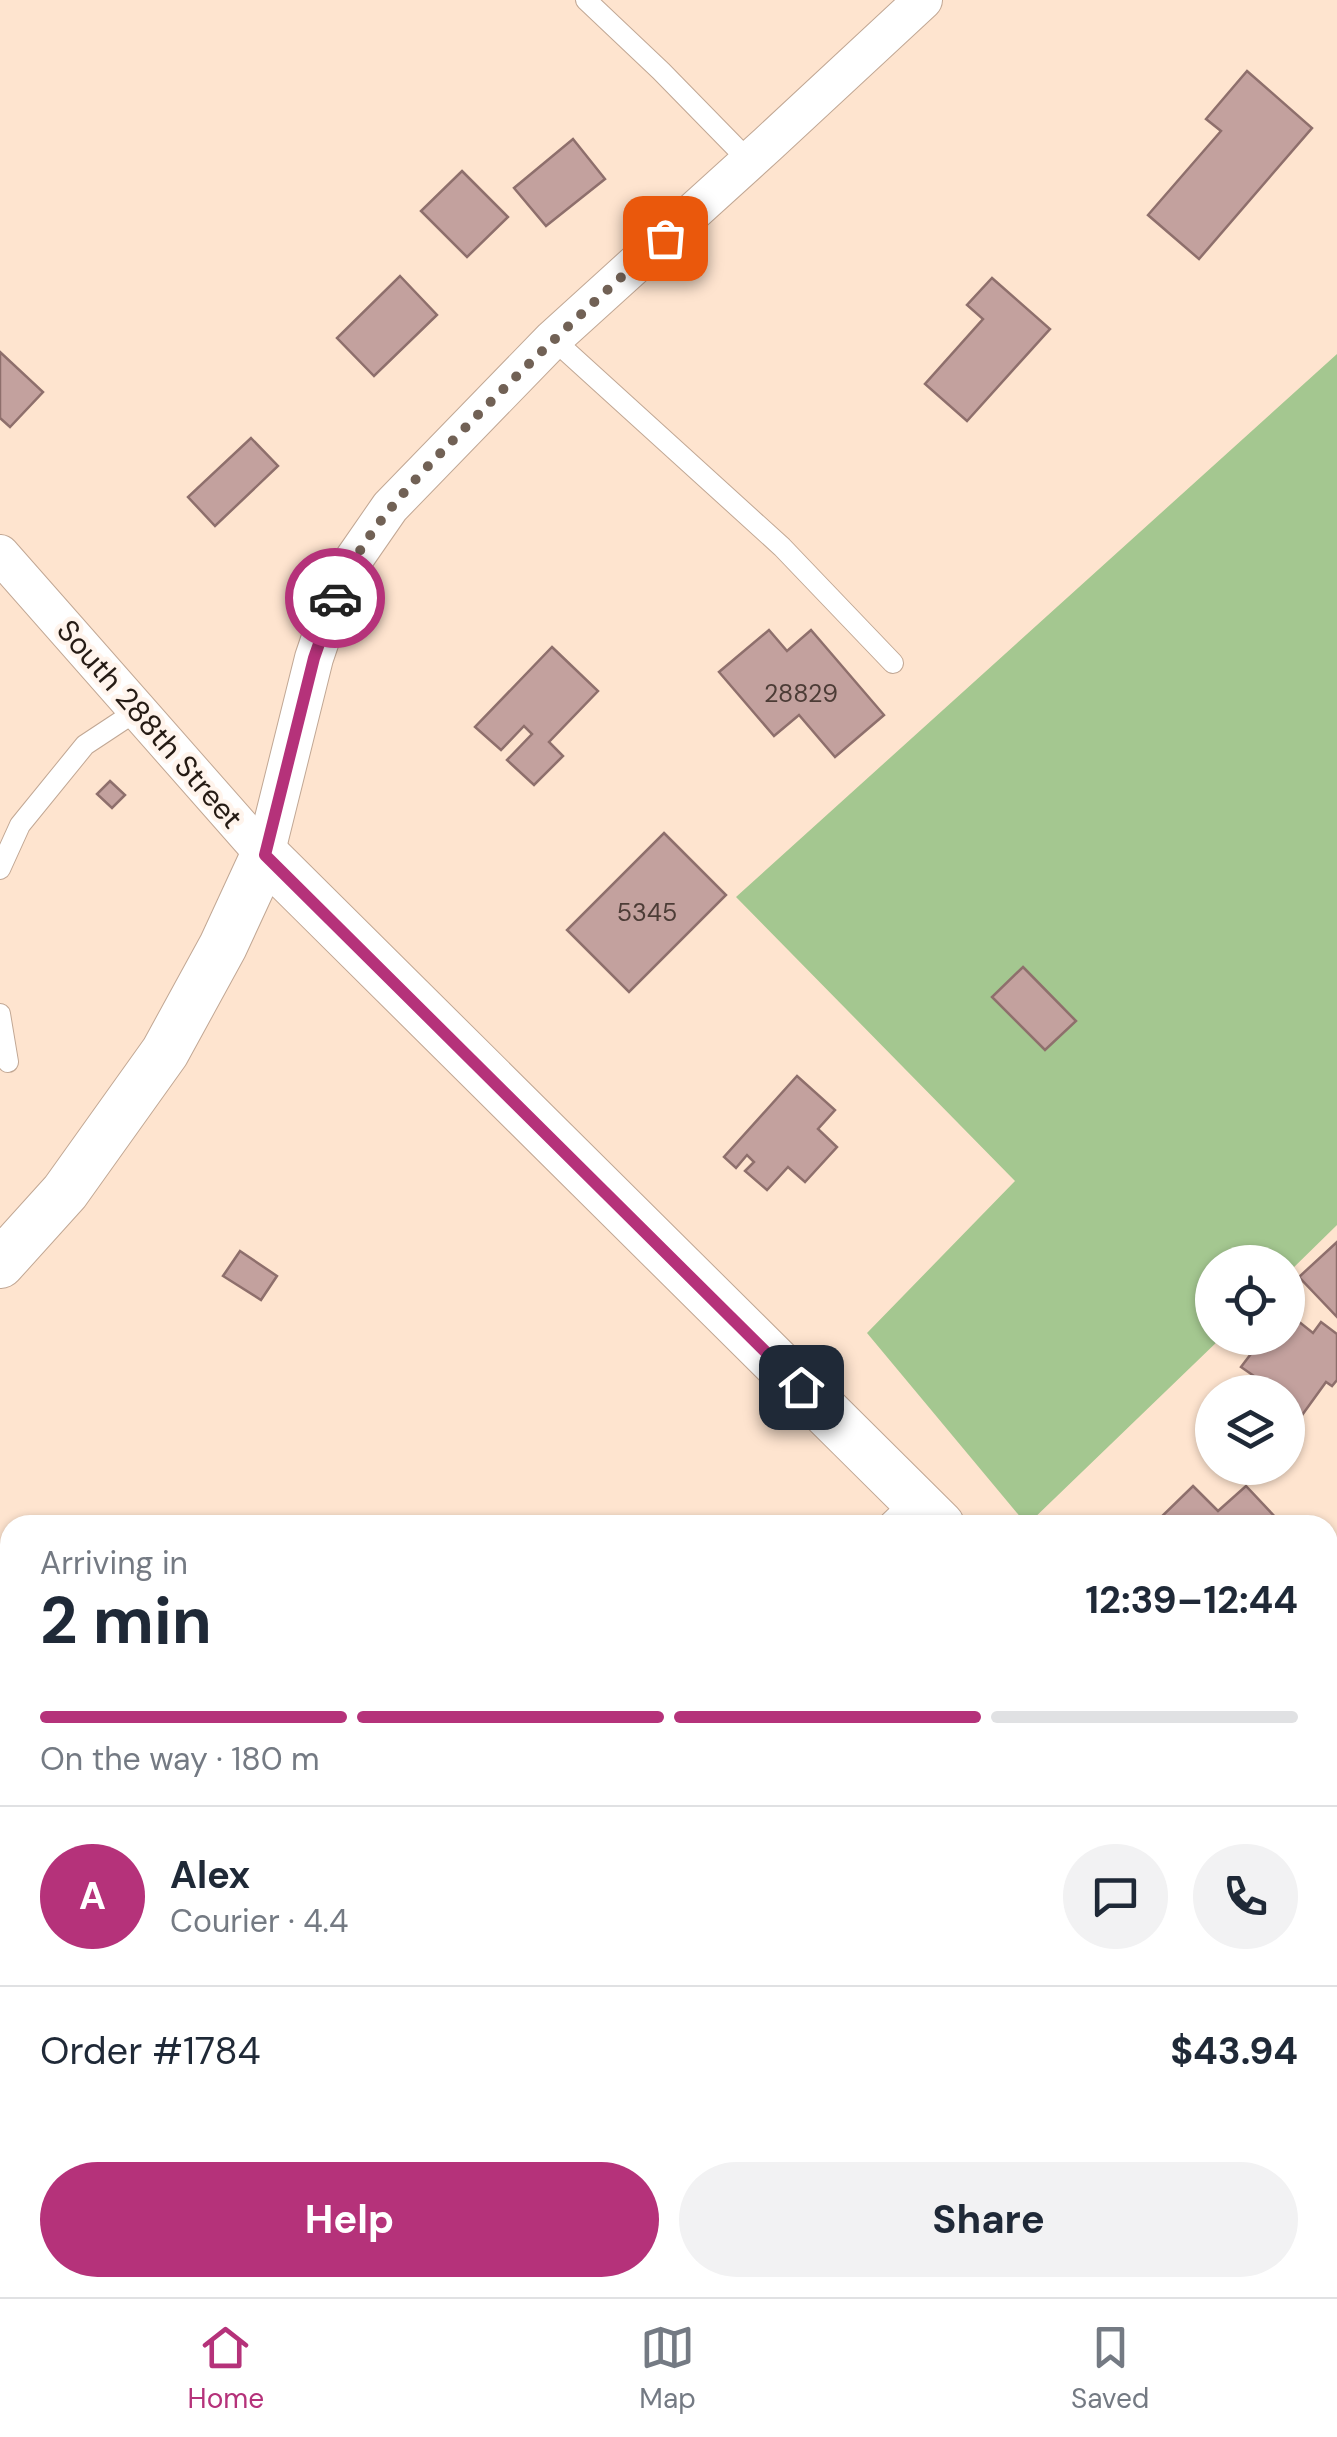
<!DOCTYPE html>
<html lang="en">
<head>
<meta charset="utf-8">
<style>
	:root { --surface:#fff; --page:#f2f2f3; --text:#1f2937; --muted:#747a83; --line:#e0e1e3; --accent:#b5327a }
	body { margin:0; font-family:"DM Sans",sans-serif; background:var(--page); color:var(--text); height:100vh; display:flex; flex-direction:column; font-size:38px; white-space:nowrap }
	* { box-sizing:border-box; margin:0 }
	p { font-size:32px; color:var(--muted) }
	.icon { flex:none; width:55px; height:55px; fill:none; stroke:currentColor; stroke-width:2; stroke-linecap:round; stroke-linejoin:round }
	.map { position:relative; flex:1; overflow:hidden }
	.details { position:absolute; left:0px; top:1515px; width:1338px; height:782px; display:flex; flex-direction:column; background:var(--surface); border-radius:30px 30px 0 0; box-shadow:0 2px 8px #0004 }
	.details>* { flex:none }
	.buttons { position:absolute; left:1195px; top:1245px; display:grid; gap:20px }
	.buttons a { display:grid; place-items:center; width:110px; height:110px; border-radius:50%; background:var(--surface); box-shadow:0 2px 8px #0004; font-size:50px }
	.pin { position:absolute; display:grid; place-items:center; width:85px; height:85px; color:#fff; margin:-42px; border-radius:20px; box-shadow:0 5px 15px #0006 }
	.courier { position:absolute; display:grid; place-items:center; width:100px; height:100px; margin:-50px; border:8px solid #b5327a; border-radius:50%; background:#fff; color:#222; box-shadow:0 2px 12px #0007 }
	.summary em { font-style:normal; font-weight:700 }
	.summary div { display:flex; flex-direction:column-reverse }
	.summary { display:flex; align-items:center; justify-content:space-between; height:170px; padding:0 40px }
	h1 { font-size:65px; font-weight:700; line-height:75px }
	.bar { display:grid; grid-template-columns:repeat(4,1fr); gap:15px 10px; align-content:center; height:120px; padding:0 40px }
	.bar i { height:12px; border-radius:8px; background:var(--line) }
	.bar .current { background:var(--accent) }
	.bar p { grid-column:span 4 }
	.line { display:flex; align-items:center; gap:25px; padding:0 40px; border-top:2px solid var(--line) }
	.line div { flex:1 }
	.round { display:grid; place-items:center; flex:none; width:105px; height:105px; border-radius:52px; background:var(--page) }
	.action { display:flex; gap:20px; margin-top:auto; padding:20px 40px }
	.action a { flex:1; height:115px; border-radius:60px; background:var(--accent); color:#fff; font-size:40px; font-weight:700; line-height:115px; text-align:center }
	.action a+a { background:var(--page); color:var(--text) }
	.menu { display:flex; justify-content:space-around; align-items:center; height:140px; border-top:2px solid var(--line); background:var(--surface); font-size:28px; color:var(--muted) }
	.menu a { display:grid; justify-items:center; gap:5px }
	.menu .current { color:var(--accent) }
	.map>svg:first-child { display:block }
	.green { fill:#a4c790 }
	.building { fill:#c3a19e; stroke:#8e6f6c; stroke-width:2.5 }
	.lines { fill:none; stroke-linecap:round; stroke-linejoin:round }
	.service-casing { stroke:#c1a794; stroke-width:22 }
	.minor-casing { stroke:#c1a794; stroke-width:40 }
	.tertiary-casing { stroke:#c1a794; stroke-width:50 }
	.path { stroke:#89786b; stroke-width:6; stroke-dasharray:5 5; stroke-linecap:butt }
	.service { stroke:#fff; stroke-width:20 }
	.minor { stroke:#fff; stroke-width:38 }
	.tertiary { stroke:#fff; stroke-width:48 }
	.done { stroke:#716155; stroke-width:10; stroke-dasharray:0 18 }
	.route { stroke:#b5327a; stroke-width:12 }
	.labels { text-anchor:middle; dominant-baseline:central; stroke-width:9; stroke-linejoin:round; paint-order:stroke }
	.number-label { font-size:25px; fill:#4c3c36 }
	.street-label { font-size:30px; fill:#251b14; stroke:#fff4ec }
</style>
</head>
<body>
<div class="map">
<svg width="1337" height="2297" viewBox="0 0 1337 2297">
	<rect width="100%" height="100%" fill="#fee4cf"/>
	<!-- green -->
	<g class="green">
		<polygon points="1337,354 1337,1225 1288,1273 1288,1262 1212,1262 1212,1338 1221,1338 1027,1525 867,1333 1015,1181 736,897"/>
		<polygon points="175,2288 490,2288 496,2297 165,2297"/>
	</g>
	<!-- building -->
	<g class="building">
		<polygon points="1247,71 1312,128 1199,259 1148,215 1221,131 1206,119"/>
		<polygon points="573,139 605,179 546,226 514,188"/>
		<polygon points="462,171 508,217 467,257 421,211"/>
		<polygon points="400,276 437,315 374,376 337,338"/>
		<polygon points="992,278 1050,329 967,421 925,384 983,319 967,305"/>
		<polygon points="0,352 43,392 10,427 0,418"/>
		<polygon points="251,438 278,466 215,526 188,497"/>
		<polygon points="769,630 787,651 811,630 884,715 835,757 799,715 774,736 719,672"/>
		<polygon points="552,647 598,691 549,742 563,756 534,785 507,760 532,734 524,726 501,750 475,727"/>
		<polygon points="110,781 125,795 112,808 97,794"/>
		<polygon points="664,833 726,895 629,992 567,930"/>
		<polygon points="1023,967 1076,1021 1045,1050 992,997"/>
		<polygon points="797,1076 835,1110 818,1129 837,1147 805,1182 788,1167 767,1190 745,1171 754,1162 747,1155 736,1168 724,1157"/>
		<polygon points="1337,1242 1337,1317 1299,1277"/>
		<polygon points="240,1251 277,1276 261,1300 223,1276"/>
		<polygon points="1288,1313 1313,1333 1321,1322 1337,1334 1337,1380 1332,1386 1326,1382 1300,1418 1288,1409 1288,1392 1277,1392 1241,1367 1263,1338 1288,1338"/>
		<polygon points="1193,1486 1218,1511 1246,1486 1278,1520 1273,1525 1157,1525 1155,1523"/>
		<polygon points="1328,1594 1337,1603 1337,1630 1328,1639"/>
		<polygon points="10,1615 10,1759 0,1751 0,1623 3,1625"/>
		<polygon points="1337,1677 1337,1731 1328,1739 1328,1685"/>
		<polygon points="1336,2065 1337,2067 1337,2159 1328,2149 1328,2073"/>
		<polygon points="758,2288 841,2288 856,2292 854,2297 755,2297"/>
		<polygon points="1016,2288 1047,2288 1037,2297 1019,2297 1013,2291"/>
	</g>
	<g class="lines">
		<defs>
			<g id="service">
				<polyline points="586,0 661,71 749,161"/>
				<polyline points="553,339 782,547 893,663"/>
				<polyline points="0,869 20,825 85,745 138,710"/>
				<polyline points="0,1014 8,1062"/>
				<polyline points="887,1525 914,1499"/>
			</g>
			<g id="minor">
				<polyline points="0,554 265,855"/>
				<polyline points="265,855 314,658 334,599 354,559 390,507 553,339 768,144 923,0"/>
				<polyline points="554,2297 562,2288"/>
				<polyline points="662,2297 665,2288"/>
			</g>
			<g id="tertiary">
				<polyline points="0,1264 65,1192 165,1052 223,946 265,855 940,1525"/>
				<polyline points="1328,1926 1337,1936"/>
			</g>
		</defs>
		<!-- service casing -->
		<use href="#service" class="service-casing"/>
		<!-- minor casing -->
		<use href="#minor" class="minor-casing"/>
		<!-- tertiary casing -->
		<use href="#tertiary" class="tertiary-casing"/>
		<!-- path -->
		<g class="path">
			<polyline points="302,2288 307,2290 319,2288"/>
			<polyline points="405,2288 410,2297"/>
		</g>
		<!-- service -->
		<use href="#service" class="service"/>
		<!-- minor -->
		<use href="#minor" class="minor"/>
		<!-- tertiary -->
		<use href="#tertiary" class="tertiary"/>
	</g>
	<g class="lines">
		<!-- done -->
		<path class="done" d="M335 598C364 530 414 480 465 428 529 362 596 299 665 238"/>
		<!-- route -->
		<polyline class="route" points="335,598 314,658 265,855 801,1387"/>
	</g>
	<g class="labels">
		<!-- number labels -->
		<g class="number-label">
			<text x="801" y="693">28829</text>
			<text x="647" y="912">5345</text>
		</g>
		<!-- street labels -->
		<g class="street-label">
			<text transform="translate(150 724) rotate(49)">South 288th Street</text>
		</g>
	</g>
</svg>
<div class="buttons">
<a><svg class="icon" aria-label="locate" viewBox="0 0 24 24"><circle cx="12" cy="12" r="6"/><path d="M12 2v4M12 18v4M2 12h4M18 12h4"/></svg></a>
<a><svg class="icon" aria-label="layers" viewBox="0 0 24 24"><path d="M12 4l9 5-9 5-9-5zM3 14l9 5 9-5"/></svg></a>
</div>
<div class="pin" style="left:665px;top:238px;background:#ea580c"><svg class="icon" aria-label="bag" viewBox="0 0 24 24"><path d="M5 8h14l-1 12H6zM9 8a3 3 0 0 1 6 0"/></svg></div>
<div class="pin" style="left:801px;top:1387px;background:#1f2937"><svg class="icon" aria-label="home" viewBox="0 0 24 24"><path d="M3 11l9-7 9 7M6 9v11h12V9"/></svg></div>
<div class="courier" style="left:335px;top:598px"><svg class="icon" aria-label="car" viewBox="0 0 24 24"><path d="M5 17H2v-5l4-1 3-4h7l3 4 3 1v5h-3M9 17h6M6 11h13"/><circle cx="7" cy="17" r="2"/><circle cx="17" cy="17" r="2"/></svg></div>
<section class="details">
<div class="summary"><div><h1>2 min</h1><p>Arriving in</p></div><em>12:39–12:44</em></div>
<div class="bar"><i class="current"></i><i class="current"></i><i class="current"></i><i></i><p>On the way · 180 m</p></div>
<div class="line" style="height:180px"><b class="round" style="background:var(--accent);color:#fff">A</b><div><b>Alex</b><p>Courier · 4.4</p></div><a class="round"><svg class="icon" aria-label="chat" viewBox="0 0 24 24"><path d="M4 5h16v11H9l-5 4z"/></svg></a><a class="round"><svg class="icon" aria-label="phone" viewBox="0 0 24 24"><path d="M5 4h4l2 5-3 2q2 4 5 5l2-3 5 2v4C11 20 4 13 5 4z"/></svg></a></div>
<div class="line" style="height:130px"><div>Order #1784</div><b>$43.94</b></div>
<div class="action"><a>Help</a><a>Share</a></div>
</section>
</div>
<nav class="menu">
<a class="current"><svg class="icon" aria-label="home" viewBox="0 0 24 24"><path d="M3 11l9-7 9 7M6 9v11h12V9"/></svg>Home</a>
<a><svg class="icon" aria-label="map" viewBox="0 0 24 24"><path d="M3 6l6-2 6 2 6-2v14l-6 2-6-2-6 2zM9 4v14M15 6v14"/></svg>Map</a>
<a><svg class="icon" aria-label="saved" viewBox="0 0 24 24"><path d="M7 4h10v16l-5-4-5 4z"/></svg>Saved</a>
</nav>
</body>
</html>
